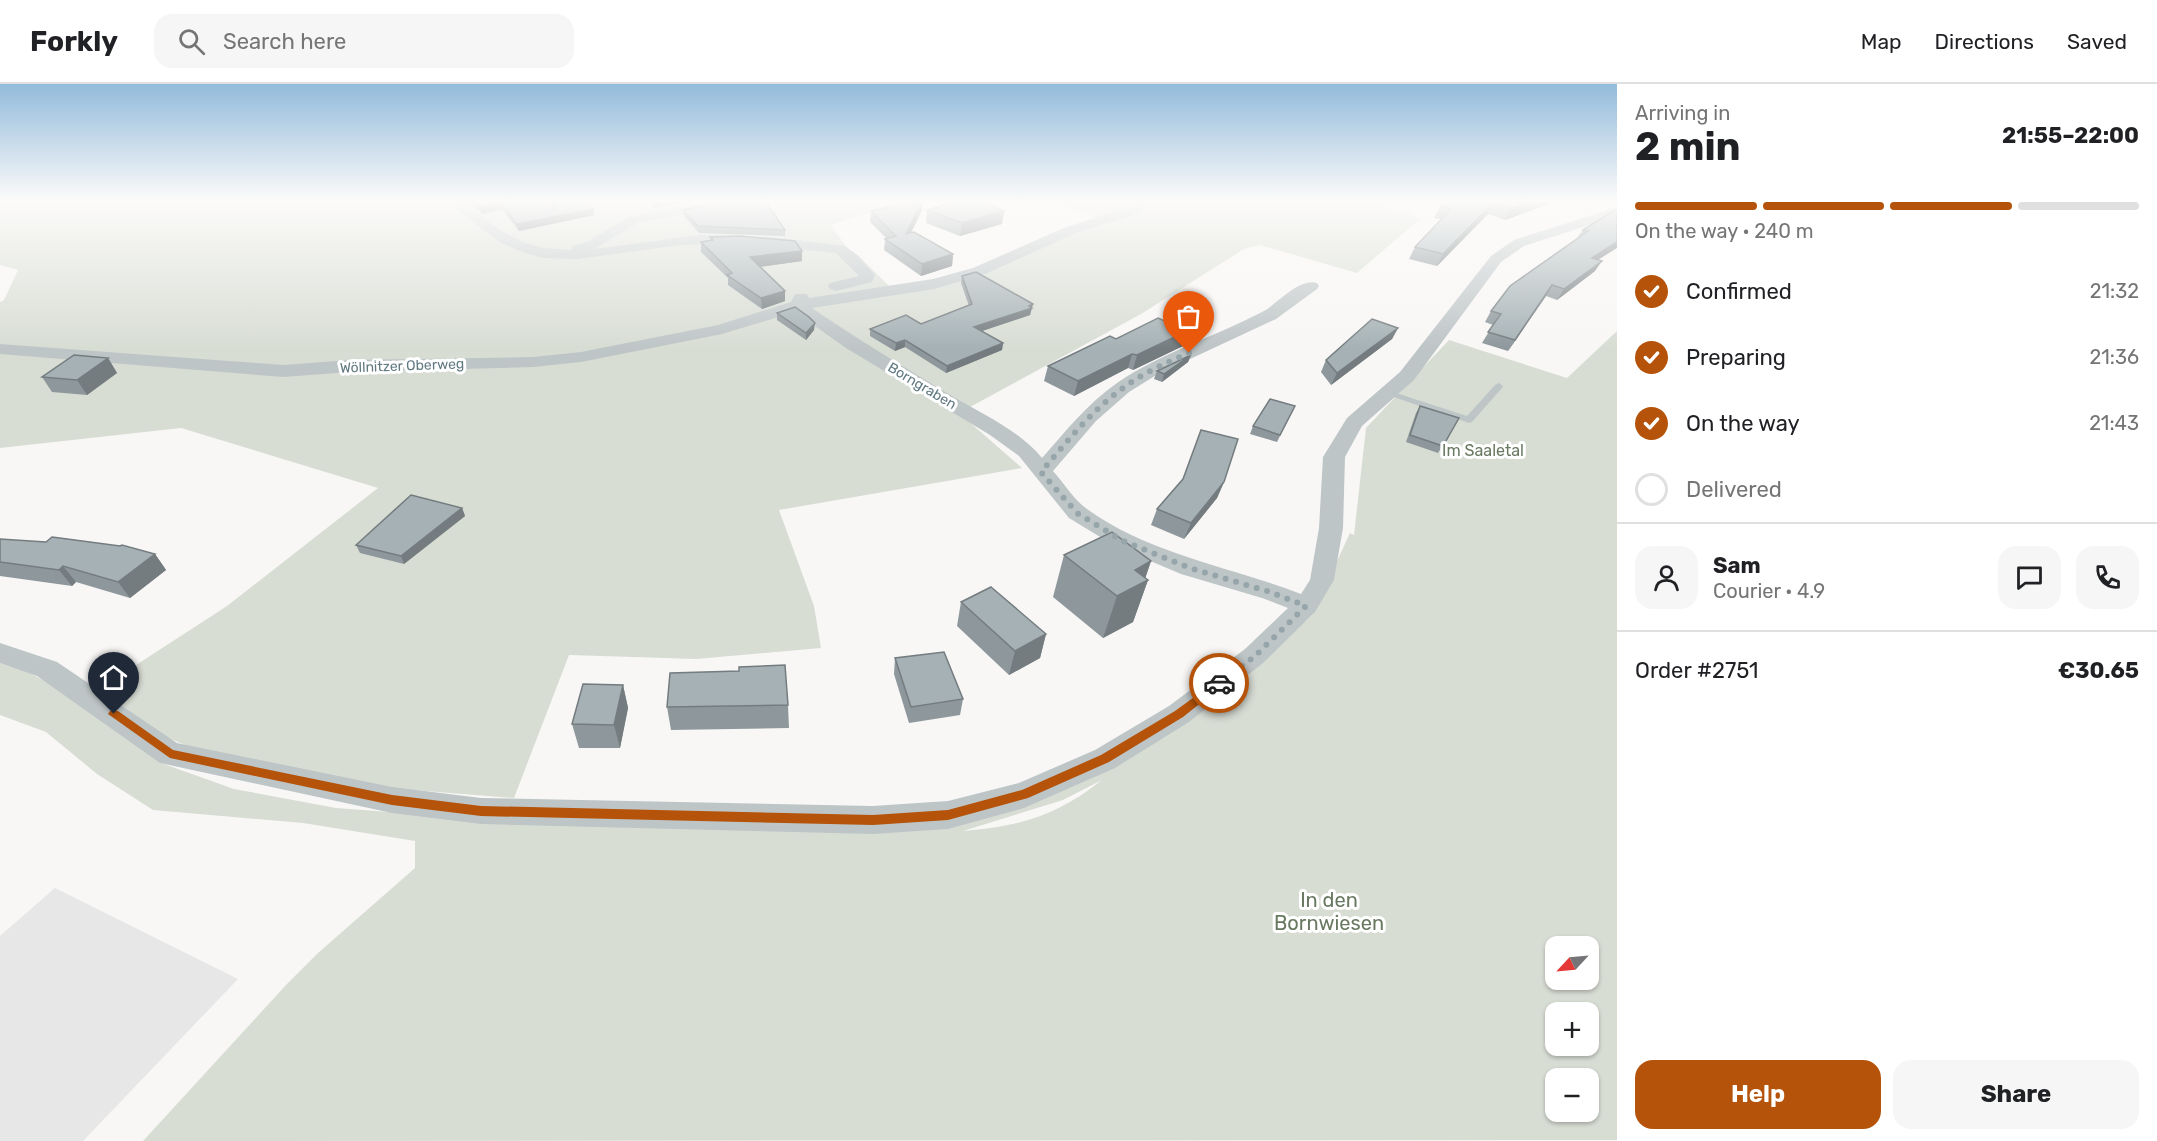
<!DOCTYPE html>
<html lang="en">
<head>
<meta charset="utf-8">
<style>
	:root { --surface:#fff; --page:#f6f6f6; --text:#202124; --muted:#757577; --line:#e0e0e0; --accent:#b45309 }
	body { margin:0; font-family:Rubik,sans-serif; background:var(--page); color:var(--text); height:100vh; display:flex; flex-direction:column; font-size:22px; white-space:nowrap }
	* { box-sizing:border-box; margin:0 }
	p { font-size:20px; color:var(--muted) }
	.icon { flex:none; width:33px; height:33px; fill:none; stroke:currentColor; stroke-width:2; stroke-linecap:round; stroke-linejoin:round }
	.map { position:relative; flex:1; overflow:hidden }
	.details { display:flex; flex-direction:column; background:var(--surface); width:540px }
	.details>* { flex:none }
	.needle { width:39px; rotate:244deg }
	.fabs { position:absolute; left:1545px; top:852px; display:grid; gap:12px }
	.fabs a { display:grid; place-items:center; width:54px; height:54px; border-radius:12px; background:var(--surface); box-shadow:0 2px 4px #0004; font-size:30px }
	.pin { position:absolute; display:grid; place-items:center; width:51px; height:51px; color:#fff; margin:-62px -26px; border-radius:50% 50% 50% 0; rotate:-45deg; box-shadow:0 0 6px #0007 }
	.pin .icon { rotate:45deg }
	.courier { position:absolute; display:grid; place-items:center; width:60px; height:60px; margin:-30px; border:4px solid #b45309; border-radius:50%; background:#fff; color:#222; box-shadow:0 2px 8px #0007 }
	.head em { font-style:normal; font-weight:700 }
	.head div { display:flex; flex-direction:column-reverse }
	.head { display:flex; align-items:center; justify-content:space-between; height:102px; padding:0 18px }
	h1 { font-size:39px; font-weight:700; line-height:45px }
	.bar { display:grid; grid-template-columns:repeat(4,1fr); gap:9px 6px; align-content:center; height:72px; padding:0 18px }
	.bar i { height:8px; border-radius:4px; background:var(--line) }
	.bar .selected { background:var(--accent) }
	.bar p { grid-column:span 4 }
	.line { display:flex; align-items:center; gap:15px; padding:0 18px; border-top:2px solid var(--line) }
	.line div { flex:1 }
	.round { display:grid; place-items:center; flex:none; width:63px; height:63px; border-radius:18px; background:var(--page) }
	ol { padding:0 18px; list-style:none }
	li { display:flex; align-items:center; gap:18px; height:66px }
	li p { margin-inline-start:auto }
	li .icon { padding:6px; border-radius:50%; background:var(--accent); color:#fff; stroke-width:4 }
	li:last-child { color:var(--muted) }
	li i { width:33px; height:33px; border:3px solid var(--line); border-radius:50% }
	.button { display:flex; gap:12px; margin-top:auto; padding:12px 18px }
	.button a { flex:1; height:69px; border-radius:18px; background:var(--accent); color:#fff; font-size:24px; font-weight:700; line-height:69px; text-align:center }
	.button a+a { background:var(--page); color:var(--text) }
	header { display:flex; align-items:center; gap:36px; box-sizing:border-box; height:84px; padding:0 30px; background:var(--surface); border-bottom:2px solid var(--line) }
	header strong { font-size:28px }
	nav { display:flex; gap:33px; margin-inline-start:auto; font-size:21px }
	.search { width:420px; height:54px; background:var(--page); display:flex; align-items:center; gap:15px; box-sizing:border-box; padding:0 21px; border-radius:18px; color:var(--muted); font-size:22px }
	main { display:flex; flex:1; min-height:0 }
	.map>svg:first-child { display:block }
	.built { fill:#e6e7e6 }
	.green { fill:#d8ddd4; fill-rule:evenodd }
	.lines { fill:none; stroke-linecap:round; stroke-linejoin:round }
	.service { fill:#bec5c7; fill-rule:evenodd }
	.minor { fill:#bec5c7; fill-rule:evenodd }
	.wall { fill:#8e989c }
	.shaded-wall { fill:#747c7f }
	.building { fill:#a5b1b5; stroke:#747c7f; stroke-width:1.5 }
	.route { fill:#b45309 }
	.done { stroke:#96a5aa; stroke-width:6; stroke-dasharray:0 10.8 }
	.labels { text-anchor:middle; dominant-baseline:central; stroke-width:6; stroke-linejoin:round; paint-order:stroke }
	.far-street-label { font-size:14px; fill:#617981; stroke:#fff }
	.park-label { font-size:16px; fill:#697961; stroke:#fff }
	.near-park-label { font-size:20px; fill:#697961; stroke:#fff }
</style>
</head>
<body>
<header>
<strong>Forkly</strong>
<div class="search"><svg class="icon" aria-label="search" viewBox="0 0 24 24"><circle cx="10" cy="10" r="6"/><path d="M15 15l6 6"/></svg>Search here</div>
<nav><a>Map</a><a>Directions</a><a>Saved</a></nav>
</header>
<main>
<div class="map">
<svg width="1617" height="1057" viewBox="0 0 1617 1057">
	<rect width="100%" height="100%" fill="#f8f7f5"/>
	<!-- built -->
	<polygon class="built" points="55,804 238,895 83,1057 0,1057 0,852"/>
	<!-- green -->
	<g class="green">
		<path d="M0 117H906L831 141 848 165 859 172 895 208C969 197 1037 158 1109 139L1053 117H1364L1421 134 1357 189 1260 161 1244 165 1141 230 959 329 1022 384 779 426 814 522 821 564 696 575 569 571 514 714 387 704 212 672 161 651 99 605 227 522 378 404 181 344 0 364V218L4 216 18 186 0 181Z"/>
		<path d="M1617 247V1056L143 1057 286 901 318 869 415 784V757L303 739 153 726 97 690 46 648 0 631V579L28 588 52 601 161 679 234 705 336 724 430 731 823 745 1057 708 1306 537 1312 531 1350 449 1354 451 1366 344 1449 256 1567 294ZM1102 696C1058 731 1019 743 963 747L1063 716ZM1556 862H1588V896H1556ZM1556 928H1588V962H1556ZM1556 994H1588V1028H1556Z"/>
	</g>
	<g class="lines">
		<!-- service -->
		<polygon class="service" points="1499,299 1503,302 1502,304 1472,338 1469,339 1382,309 1387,306 1390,307 1467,332 1496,300"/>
		<!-- minor -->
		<g class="minor">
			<polygon points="445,117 461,117 500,146 523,158 543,164 571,166 573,162 587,158 628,133 708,117 738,117 731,121 637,139 594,165 700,151 780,154 845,162 857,171 875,191 872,198 836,207 830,205 828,202 830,199 859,192 836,169 740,160 680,161 577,175 543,174 525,169 501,159"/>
			<path d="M1137 117H1155L1131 132 1076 149 985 190 934 205 812 224C857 255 904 283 952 312 982 330 1019 346 1042 374 1065 348 1088 319 1117 299 1161 269 1214 253 1262 228 1278 220 1298 194 1317 199L1319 202 1317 205 1276 235 1158 290 1129 308 1096 337 1053 387C1064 399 1074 416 1087 425 1151 471 1229 482 1301 510L1310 496 1319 444 1323 373 1347 334 1400 288 1491 172 1514 156 1617 123V132L1524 162 1501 178 1414 296 1362 342 1345 373 1343 444 1334 496 1315 528 1263 579 1189 638 1115 684 1024 724 948 745 873 750 481 740 392 729 160 679 37 592 0 579V559L57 578 177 659 392 703 481 714 873 722 948 717 1019 699 1095 666 1169 622 1245 565 1288 524 1262 514 1181 490 1115 462 1069 434 1019 372 990 351 846 264 795 228 722 250 581 278 533 283 350 288 283 293 0 270V260L283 281 350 276 533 273 581 268 718 241 791 218 795 210H807L809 214 933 195 973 184 1066 143 1121 126Z"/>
		</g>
	</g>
	<!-- wall -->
	<g class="wall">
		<polygon points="466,117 542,117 553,125 551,117 585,117 594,131 519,147 502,125 482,130"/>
		<polygon points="648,117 692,117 654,124"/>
		<polygon points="1446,117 1557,117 1505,136 1488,130 1437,182 1409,175 1415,163 1442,135 1434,134 1440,122"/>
		<polygon points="683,126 785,146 785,152 699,149 684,132"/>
		<polygon points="922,126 911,149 953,170 952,182 921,192 884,166 885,155 886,154 870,138 871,127"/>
		<polygon points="927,126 1004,127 1002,140 960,152 926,139"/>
		<polygon points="1610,129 1595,187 1557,216 1546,212 1508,267 1482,259 1493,241 1485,238 1491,227 1577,154 1583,146"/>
		<polygon points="710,153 802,177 760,183 785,217 762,225 728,201 728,194 701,168 701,158 710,156"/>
		<polygon points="962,192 1033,220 1030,231 982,247 1003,259 1002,266 946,289 905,263 895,267 870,252 870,245 921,240 969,222 961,199"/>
		<polygon points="777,229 814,246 806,256 777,236"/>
		<polygon points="1398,244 1392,255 1331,301 1321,288 1326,276"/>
		<polygon points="1187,247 1183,262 1133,286 1128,284 1074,312 1044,297 1048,282 1116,255"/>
		<polygon points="1191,271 1188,278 1162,298 1154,295 1157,287"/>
		<polygon points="108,274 117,289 87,311 52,308 42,293"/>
		<polygon points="1295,322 1277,358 1250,350 1253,342"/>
		<polygon points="1420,322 1459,334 1438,369 1406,358 1416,329"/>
		<polygon points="1224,398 1217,414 1184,455 1151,441 1157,425"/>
		<polygon points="462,424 465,432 404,480 360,469 356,461"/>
		<polygon points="0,455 155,470 166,486 130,514 76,498 72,502 0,492"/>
		<polygon points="1064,471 1151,477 1145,494 1148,496 1133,538 1103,554 1053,513"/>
		<polygon points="961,518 1046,550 1040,574 1009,591 957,542"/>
		<polygon points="895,574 963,615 960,631 909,639 894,590"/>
		<polygon points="623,601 628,624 620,664 579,664 572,640"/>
		<polygon points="788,621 789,644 671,646 667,623"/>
	</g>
	<!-- shaded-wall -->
	<g class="shaded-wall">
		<polygon points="654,117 692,117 654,124"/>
		<polygon points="922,117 923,117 922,126 905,161 906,150"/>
		<polygon points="1533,117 1557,117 1505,136 1511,125"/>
		<polygon points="500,118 502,125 482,130 480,123"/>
		<polygon points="1493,119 1488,130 1437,182 1443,170"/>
		<polygon points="593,125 594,131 519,147 517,140"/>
		<polygon points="1004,127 1002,140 960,152 962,139"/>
		<polygon points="1617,158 1617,164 1585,184 1592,174"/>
		<polygon points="802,167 802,177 751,184 750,173"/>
		<polygon points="953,170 952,182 921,192 922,180"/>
		<polygon points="1602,177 1595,187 1557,216 1564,205"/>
		<polygon points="1552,201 1546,212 1508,267 1515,256"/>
		<polygon points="785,207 785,217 762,225 761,214"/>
		<polygon points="1033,220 1030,231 973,250 974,243"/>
		<polygon points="815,239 814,246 806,256 806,249"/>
		<polygon points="1398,244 1392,255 1331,301 1337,289"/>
		<polygon points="1187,247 1183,262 1133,286 1137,271"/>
		<polygon points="905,256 905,263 895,267 896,259"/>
		<polygon points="1003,259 1002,266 946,289 947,282"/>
		<polygon points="1132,270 1128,284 1074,312 1078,297"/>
		<polygon points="1191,271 1188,278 1162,298 1164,290"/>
		<polygon points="108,274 117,289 87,311 77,296"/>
		<polygon points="1224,398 1217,414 1184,455 1191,439"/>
		<polygon points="462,424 465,432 404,480 401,472"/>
		<polygon points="155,470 166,486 130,514 118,498"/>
		<polygon points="1151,477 1144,498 1148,496 1133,538 1103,554 1117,512 1135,486"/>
		<polygon points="63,482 76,498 72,502 59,486"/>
		<polygon points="1046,550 1040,574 1009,591 1015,567"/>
		<polygon points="623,601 628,624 620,664 614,641"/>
	</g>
	<!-- building -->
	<g class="building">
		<polygon points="472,117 542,117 554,126 551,117 585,117 593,125 517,140 500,118 480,123"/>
		<polygon points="728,117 765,117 785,146 698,142 683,126"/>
		<polygon points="915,117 922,117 906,150 914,148 953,170 922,180 885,155 896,152 871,127"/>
		<polygon points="958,117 984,117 1004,127 962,139 927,126"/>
		<polygon points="1446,117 1533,117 1511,125 1493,119 1443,170 1415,163 1451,125 1440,122"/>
		<polygon points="1617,126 1617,158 1592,174 1602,177 1564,205 1552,201 1515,256 1488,248 1501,230 1491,227 1510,202 1588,147 1583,146 1610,129"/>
		<polygon points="739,152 795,157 802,167 750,173 785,207 761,214 727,191 732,189 701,158 713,156 710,153"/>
		<polygon points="976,188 1033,220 1029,222 1032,224 974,243 1003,259 947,282 905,256 896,259 870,245 906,231 921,240 972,220 962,192"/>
		<polygon points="795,223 809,233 815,239 806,249 777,229"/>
		<polygon points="1158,234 1187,247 1137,271 1132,270 1078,297 1048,282 1110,252 1116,255"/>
		<polygon points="1372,235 1398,244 1337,289 1326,276"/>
		<polygon points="74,271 108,274 77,296 42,293"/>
		<polygon points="1191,271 1164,290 1157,287"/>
		<polygon points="1270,315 1295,322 1280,351 1253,342"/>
		<polygon points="1420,322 1459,334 1443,362 1410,351"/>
		<polygon points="1201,346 1238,355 1224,398 1191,439 1157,425 1183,395"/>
		<polygon points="411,411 462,424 401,472 356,461"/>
		<polygon points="1112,448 1151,477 1135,486 1148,496 1117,512 1064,471"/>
		<polygon points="52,453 120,462 122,461 155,470 118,498 63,482 59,486 0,478 0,455 46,458"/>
		<polygon points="991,503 1046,550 1015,567 961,518"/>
		<polygon points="944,568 963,615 911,623 895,574"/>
		<polygon points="785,581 788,621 667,623 670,589 739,587 739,583"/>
		<polygon points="583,600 623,601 614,641 572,640"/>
	</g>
	<!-- sky -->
	<linearGradient id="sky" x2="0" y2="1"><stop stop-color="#93bbdb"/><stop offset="0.44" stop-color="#fcfbfa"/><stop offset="1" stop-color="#fcfbfa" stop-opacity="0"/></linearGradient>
	<rect width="1617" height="265" fill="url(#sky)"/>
	<!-- route -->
	<polygon class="route" points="1219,595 1222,596 1222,602 1183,633 1109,678 1028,714 948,736 873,741 481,732 392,721 170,674 108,630 110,627 118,627 173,666 392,711 481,722 873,731 948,726 1022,706 1101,671 1175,627"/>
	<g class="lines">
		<!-- done -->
		<path class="done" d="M1189 269C1166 279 1143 289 1123 304 1091 327 1066 359 1041 388L1077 429 1123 457 1190 484 1270 508 1306 522 1254 573 1219 599"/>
	</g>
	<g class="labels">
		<!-- far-street labels -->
		<g class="far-street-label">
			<text transform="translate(402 282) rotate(-2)">Wöllnitzer Oberweg</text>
			<text transform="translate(922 302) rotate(31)">Borngraben</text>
		</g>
		<!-- park labels -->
		<g class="park-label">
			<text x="1483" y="366">Im Saaletal</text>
		</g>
		<!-- near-park labels -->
		<g class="near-park-label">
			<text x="1329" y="816">In den<tspan x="1329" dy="23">Bornwiesen</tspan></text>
		</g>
	</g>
</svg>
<div class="fabs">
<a><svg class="needle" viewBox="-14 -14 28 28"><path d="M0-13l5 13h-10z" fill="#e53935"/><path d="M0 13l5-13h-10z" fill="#757577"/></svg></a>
<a>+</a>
<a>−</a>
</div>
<div class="pin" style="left:1189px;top:269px;background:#ea580c"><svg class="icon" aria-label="bag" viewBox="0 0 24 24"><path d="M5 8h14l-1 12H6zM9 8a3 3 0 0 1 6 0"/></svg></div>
<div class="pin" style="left:114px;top:630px;background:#1f2937"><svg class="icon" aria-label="home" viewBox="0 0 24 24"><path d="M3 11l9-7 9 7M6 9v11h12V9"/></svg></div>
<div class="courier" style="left:1219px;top:599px"><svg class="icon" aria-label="car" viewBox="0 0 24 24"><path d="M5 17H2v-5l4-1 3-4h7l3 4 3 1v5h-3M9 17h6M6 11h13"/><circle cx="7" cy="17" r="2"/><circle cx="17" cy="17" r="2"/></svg></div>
</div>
<section class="details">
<div class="head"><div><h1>2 min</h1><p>Arriving in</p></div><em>21:55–22:00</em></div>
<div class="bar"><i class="selected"></i><i class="selected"></i><i class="selected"></i><i></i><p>On the way · 240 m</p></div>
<ol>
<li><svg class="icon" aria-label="check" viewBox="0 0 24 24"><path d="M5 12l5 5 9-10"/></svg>Confirmed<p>21:32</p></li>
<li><svg class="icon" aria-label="check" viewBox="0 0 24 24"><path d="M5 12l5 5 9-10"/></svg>Preparing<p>21:36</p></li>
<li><svg class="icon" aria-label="check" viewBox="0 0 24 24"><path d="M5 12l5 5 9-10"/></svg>On the way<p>21:43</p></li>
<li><i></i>Delivered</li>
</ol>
<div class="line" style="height:108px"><a class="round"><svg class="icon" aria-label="person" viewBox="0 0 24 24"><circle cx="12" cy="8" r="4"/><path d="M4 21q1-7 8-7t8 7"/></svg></a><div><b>Sam</b><p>Courier · 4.9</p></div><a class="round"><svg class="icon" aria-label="chat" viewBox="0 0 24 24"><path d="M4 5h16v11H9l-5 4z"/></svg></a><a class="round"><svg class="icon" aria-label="phone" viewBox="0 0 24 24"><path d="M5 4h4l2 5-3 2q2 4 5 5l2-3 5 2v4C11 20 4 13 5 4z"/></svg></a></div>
<div class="line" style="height:78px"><div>Order #2751</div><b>€30.65</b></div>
<div class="button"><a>Help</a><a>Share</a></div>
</section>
</main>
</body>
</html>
